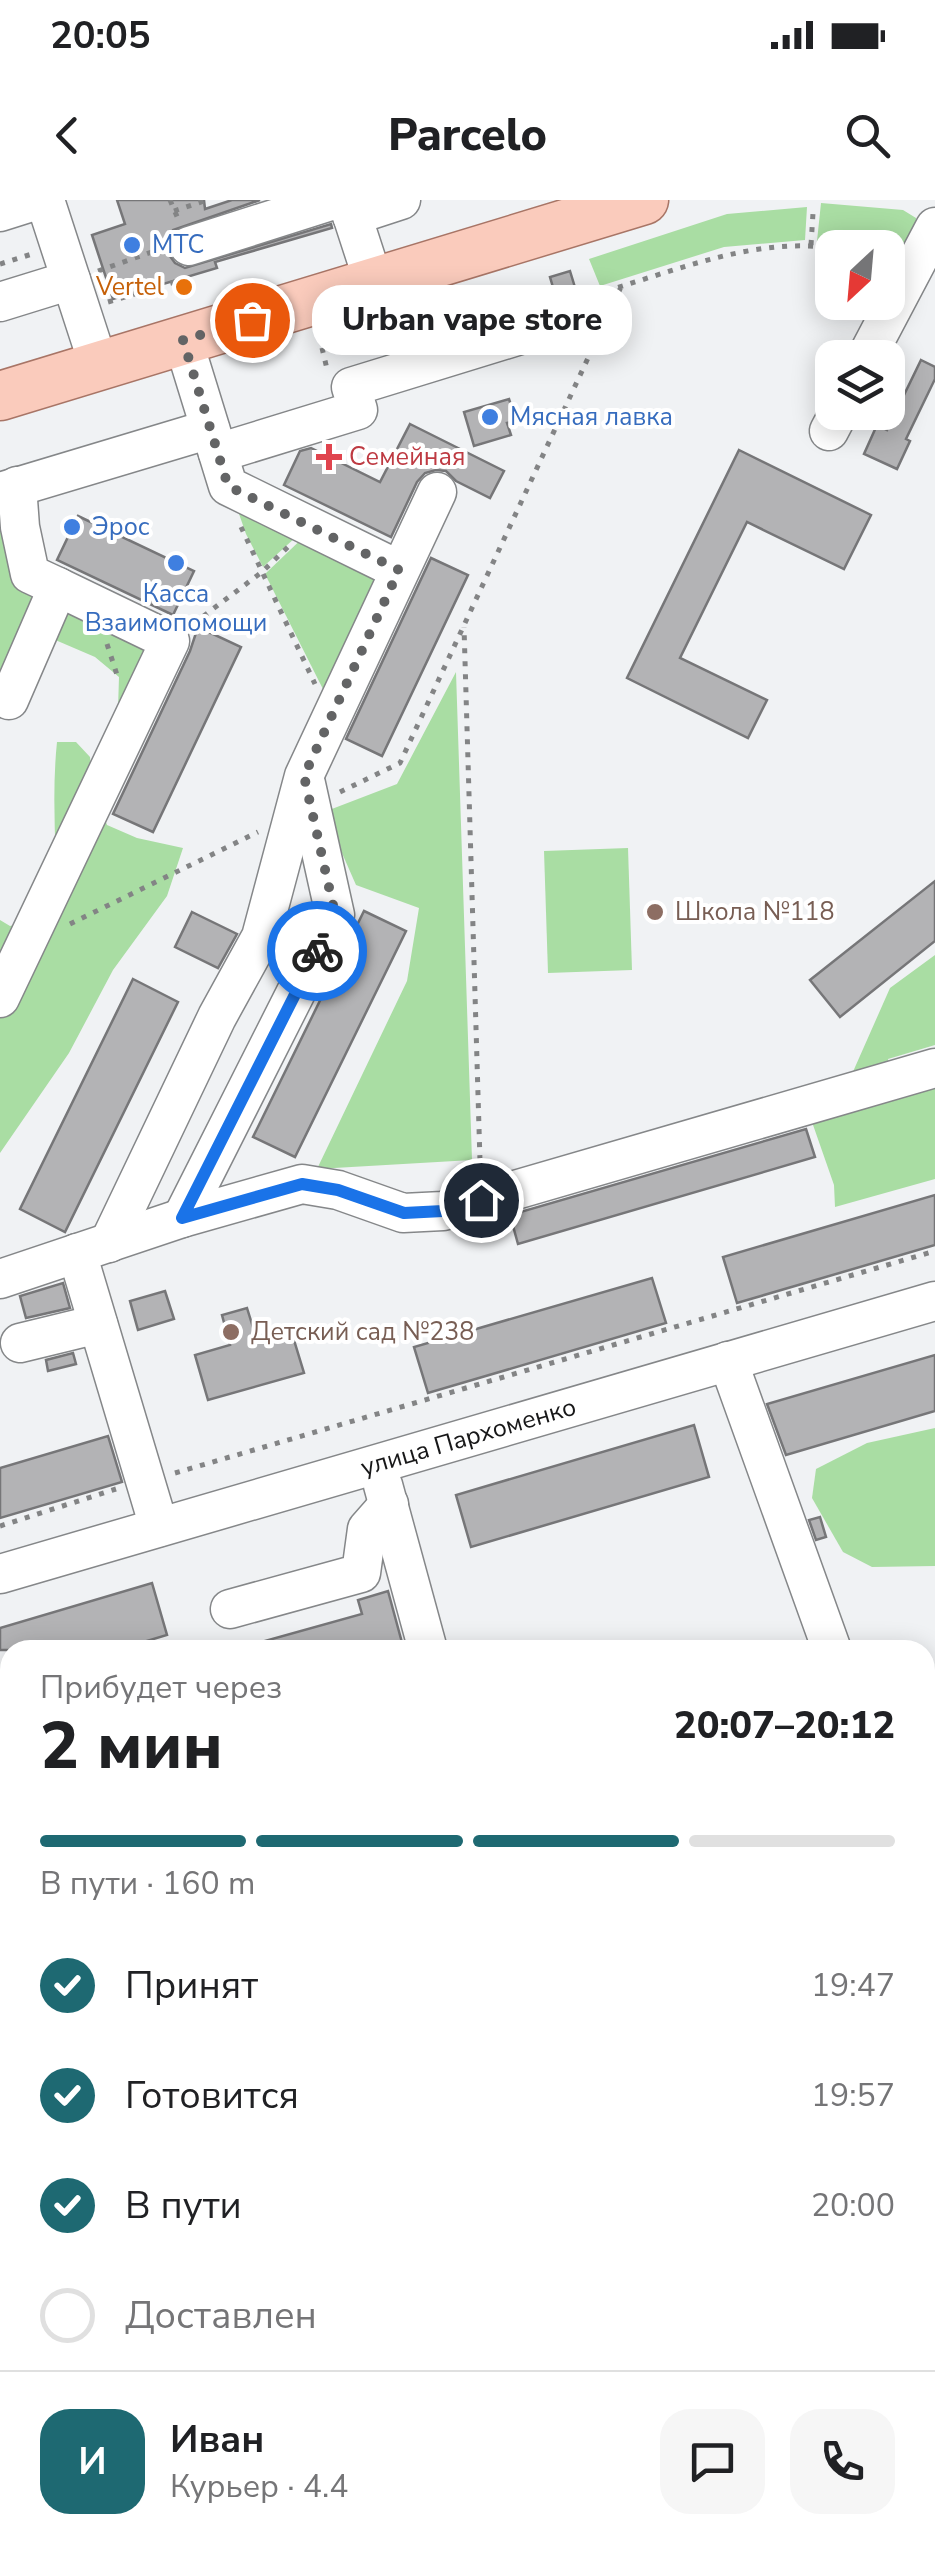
<!DOCTYPE html>
<html lang="ru">
<head>
<meta charset="utf-8">
<style>
	:root { --surface:#fff; --page:#f6f6f6; --text:#202124; --muted:#757577; --line:#e0e0e0; --accent:#1e6972 }
	body { margin:0; font-family:"Nunito Sans",sans-serif; background:var(--page); color:var(--text); height:100vh; display:flex; flex-direction:column; font-size:38px; white-space:nowrap }
	* { box-sizing:border-box; margin:0 }
	p { font-size:32px; color:var(--muted) }
	.icon { flex:none; width:55px; height:55px; fill:none; stroke:currentColor; stroke-width:2; stroke-linecap:round; stroke-linejoin:round }
	.map { position:relative; flex:1; overflow:hidden }
	.panel { position:absolute; left:0px; top:1440px; width:935px; height:930px; display:flex; flex-direction:column; background:var(--surface); border-radius:30px 30px 0 0; box-shadow:0 5px 25px #0003 }
	.panel>* { flex:none }
	.needle { width:65px; rotate:206deg }
	.tools { position:absolute; left:815px; top:30px; display:grid; gap:20px }
	.tools a { display:grid; place-items:center; width:90px; height:90px; border-radius:20px; background:var(--surface); box-shadow:0 5px 25px #0003; font-size:50px }
	.pin { position:absolute; display:grid; place-items:center; width:85px; height:85px; color:#fff; margin:-42px; border:5px solid #fff; border-radius:50%; box-shadow:0 2px 10px #0007 }
	.courier { position:absolute; display:grid; place-items:center; width:100px; height:100px; margin:-50px; border:8px solid #1a73e8; border-radius:50%; background:#fff; color:#222; box-shadow:0 2px 12px #0007 }
	.bubble { position:absolute; height:70px; border-radius:30px; background:var(--surface); box-shadow:0 5px 25px #0003; font-size:32px; font-weight:800; line-height:70px; text-align:center }
	.summary em { font-style:normal; font-weight:800 }
	.summary div { display:flex; flex-direction:column-reverse }
	.summary { display:flex; align-items:center; justify-content:space-between; height:170px; padding:0 40px }
	h1 { font-size:65px; font-weight:800; line-height:75px }
	.bar { display:grid; grid-template-columns:repeat(4,1fr); gap:15px 10px; align-content:center; height:120px; padding:0 40px }
	.bar i { height:12px; border-radius:8px; background:var(--line) }
	.bar .on { background:var(--accent) }
	.bar p { grid-column:span 4 }
	.line { display:flex; align-items:center; gap:25px; padding:0 40px; border-top:2px solid var(--line) }
	.line div { flex:1 }
	.round { display:grid; place-items:center; flex:none; width:105px; height:105px; border-radius:30px; background:var(--page) }
	ol { padding:0 40px; list-style:none }
	li { display:flex; align-items:center; gap:30px; height:110px }
	li p { margin-inline-start:auto }
	li .icon { padding:10px; border-radius:50%; background:var(--accent); color:#fff; stroke-width:4 }
	li:last-child { color:var(--muted) }
	li i { width:55px; height:55px; border:5px solid var(--line); border-radius:50% }
	.status { display:flex; justify-content:space-between; align-items:center; height:70px; padding:0 50px; background:var(--surface); direction:ltr }
	.status svg { height:28px; fill:currentColor }
	header { display:flex; justify-content:space-between; align-items:center; height:130px; padding:0 40px; background:var(--surface); font-size:45px; font-weight:800 }
	.map>svg:first-child { display:block }
	.green { fill:#a9dda3 }
	.building { fill:#b3b3b5; stroke:#767678; stroke-width:2.5 }
	.lines { fill:none; stroke-linecap:round; stroke-linejoin:round }
	.minor-casing { stroke:#858789; stroke-width:41 }
	.major-casing { stroke:#a87566; stroke-width:51 }
	.path { stroke:#838485; stroke-width:5; stroke-dasharray:5 8; stroke-linecap:butt }
	.minor { stroke:#fff; stroke-width:38 }
	.major { stroke:#facbbc; stroke-width:48 }
	.rail { stroke:#87888a; stroke-width:8; stroke-dasharray:5 10; stroke-linecap:butt }
	.done { stroke:#636465; stroke-width:10; stroke-dasharray:0 18 }
	.route { stroke:#1a73e8; stroke-width:12 }
	.shop-dot { fill:#3f7fe0; stroke:#fff; stroke-width:4 }
	.food-dot { fill:#e8710a; stroke:#fff; stroke-width:4 }
	.health-dot { fill:#e0444e; stroke:#fff; stroke-width:4 }
	.education-dot { fill:#8d6e63; stroke:#fff; stroke-width:4 }
	.labels { text-anchor:middle; dominant-baseline:central; stroke-width:8; stroke-linejoin:round; paint-order:stroke }
	.shop-label { font-size:25px; fill:#366cbe; stroke:#fff; text-anchor:start }
	.food-label { font-size:25px; fill:#c56008; stroke:#fff; text-anchor:end }
	.health-label { font-size:25px; fill:#be3a42; stroke:#fff; text-anchor:start }
	.education-label { font-size:25px; fill:#785e54; stroke:#fff; text-anchor:start }
	.street-label { font-size:25px; fill:#171718; stroke:#fff }
</style>
</head>
<body>
<div class="status"><b>20:05</b><svg viewBox="0 0 49 12"><path d="M0 12V9h3v3zM5 12V6h3v6zM10 12V3h3v9zM15 12V0h3v12zM26 1h20v11H26zM47 4h2v5h-2z"/></svg></div>
<header><svg class="icon" aria-label="back" viewBox="0 0 24 24"><path d="M15 5l-7 7 7 7"/></svg>Parcelo<svg class="icon" aria-label="search" viewBox="0 0 24 24"><circle cx="10" cy="10" r="6"/><path d="M15 15l6 6"/></svg></header>
<div class="map">
<svg width="935" height="2370" viewBox="0 0 935 2370">
	<rect width="100%" height="100%" fill="#f0f2f4"/>
	<!-- green -->
	<g class="green">
		<polygon points="821,3 903,10 916,18 918,32 910,54 888,51 888,48 817,41"/>
		<polygon points="807,7 805,40 724,47 600,86 589,59 727,14"/>
		<polygon points="230,288 307,327 263,367 246,334"/>
		<polygon points="0,313 10,318 19,341 170,459 118,509 119,477 95,457 46,436 0,491"/>
		<polygon points="311,330 392,373 332,507 265,374"/>
		<polygon points="456,472 472,960 317,969 407,781 419,708 356,685 324,612 397,584"/>
		<path d="M57 542H76L90 557 93 586 107 625 137 638 183 648 167 696 113 770 69 853 0 953V720L10 726 57 714C57 656 51 600 57 542Z"/>
		<polygon points="628,648 632,770 548,773 544,651"/>
		<polygon points="935,755 935,845 888,859 893,877 848,883 890,788"/>
		<polygon points="935,887 935,979 835,1007 834,985 812,922"/>
		<polygon points="935,1228 935,1366 872,1367 843,1352 812,1298 816,1269 867,1243"/>
	</g>
	<!-- building -->
	<g class="building">
		<polygon points="117,0 204,0 205,9 232,0 260,0 173,30 167,40 167,52 175,63 185,68 331,24 332,28 215,62 217,68 113,99 92,35 125,24"/>
		<polygon points="570,71 577,94 557,101 550,77"/>
		<polygon points="921,160 935,167 935,179 906,239 910,241 897,269 864,254 877,225 887,230"/>
		<polygon points="509,199 516,221 507,223 511,235 474,246 464,212"/>
		<polygon points="410,224 504,271 490,298 456,281 446,271 436,270 425,273 417,282 391,337 284,285 300,251 311,248 380,282"/>
		<polygon points="739,250 871,315 844,369 747,322 680,458 767,500 748,538 627,478"/>
		<polygon points="78,316 194,371 173,415 57,360"/>
		<polygon points="431,358 468,375 382,556 346,539"/>
		<polygon points="198,427 241,447 153,632 113,614 190,451"/>
		<polygon points="935,681 935,741 840,817 810,780"/>
		<polygon points="364,711 406,731 295,957 253,937"/>
		<polygon points="192,712 237,734 218,768 175,747"/>
		<polygon points="133,779 178,802 65,1032 20,1009"/>
		<polygon points="806,929 815,957 518,1044 510,1015"/>
		<polygon points="935,995 935,1045 737,1103 723,1057"/>
		<polygon points="652,1078 666,1123 428,1193 414,1147"/>
		<polygon points="63,1083 70,1108 26,1118 20,1096"/>
		<polygon points="165,1091 174,1119 138,1130 130,1101"/>
		<polygon points="247,1108 256,1137 290,1127 304,1173 208,1200 195,1155 230,1145 222,1115"/>
		<polygon points="73,1153 76,1164 48,1171 46,1160"/>
		<polygon points="935,1155 935,1211 786,1255 767,1204"/>
		<polygon points="694,1225 709,1277 471,1347 456,1295"/>
		<polygon points="108,1236 122,1282 0,1318 0,1268"/>
		<polygon points="820,1317 826,1337 816,1340 809,1320"/>
		<polygon points="152,1383 167,1435 117,1450 0,1450 0,1428"/>
		<polygon points="388,1391 404,1450 255,1450 254,1444 362,1414 358,1400"/>
	</g>
	<g class="lines">
		<defs>
			<g id="minor">
				<polyline points="45,0 99,166"/>
				<polyline points="347,0 374,83"/>
				<polyline points="0,12 38,0"/>
				<polyline points="352,16 401,0"/>
				<polyline points="189,46 334,0"/>
				<polyline points="0,102 71,80"/>
				<polyline points="183,140 228,286 399,370"/>
				<polyline points="866,158 935,27"/>
				<polyline points="829,231 839,212"/>
				<polyline points="218,253 358,210 351,187 530,132"/>
				<polyline points="0,292 210,229"/>
				<polyline points="9,500 58,387 30,374 20,327 17,286"/>
				<polyline points="0,798 170,441 58,387"/>
				<polyline points="182,1018 335,715 306,584"/>
				<polyline points="109,1043 217,817 261,737 304,576 437,292"/>
				<polyline points="77,1053 159,1327"/>
				<polyline points="0,1079 182,1018 302,984 338,990 403,1013 443,1011 935,868"/>
				<polyline points="20,1143 98,1124"/>
				<polyline points="728,1161 832,1450"/>
				<polyline points="383,1285 428,1450"/>
				<path id="s1" d="M0 1374 935 1101"/>
				<polyline points="230,1409 361,1373 367,1329 389,1304"/>
				<polyline points="925,1629 935,1626"/>
				<polyline points="0,1641 10,1639"/>
				<polyline points="925,1942 935,1958"/>
				<polyline points="740,2360 759,2370"/>
				<polyline points="577,2370 621,2360"/>
			</g>
			<polyline id="major" points="0,196 644,0"/>
		</defs>
		<!-- minor casing -->
		<use href="#minor" class="minor-casing"/>
		<!-- major casing -->
		<use href="#major" class="major-casing"/>
		<!-- path -->
		<g class="path">
			<polyline points="170,0 178,19"/>
			<polyline points="174,11 207,0"/>
			<polyline points="811,45 813,13"/>
			<polyline points="0,64 32,54"/>
			<polyline points="98,71 163,48"/>
			<path d="M606 91C677 70 757 37 832 48"/>
			<polyline points="108,102 188,78"/>
			<polyline points="322,148 327,169"/>
			<polyline points="241,327 315,484"/>
			<polyline points="193,424 262,372 289,346"/>
			<polyline points="107,444 119,481"/>
			<polyline points="340,592 400,563 621,87"/>
			<polyline points="70,724 258,632"/>
			<polyline points="458,973 480,961 464,427"/>
			<polyline points="175,1273 935,1051"/>
			<polyline points="0,1326 116,1289"/>
		</g>
		<!-- minor -->
		<use href="#minor" class="minor"/>
		<!-- major -->
		<use href="#major" class="major"/>
		<!-- rail -->
		<g class="rail">
			<polyline points="925,2014 935,2008"/>
			<polyline points="0,2351 10,2348"/>
			<polyline points="13,2370 39,2360"/>
		</g>
	</g>
	<g class="lines">
		<!-- done -->
		<polyline class="done" points="252,120 183,140 228,286 399,370 304,576 335,714 317,751"/>
		<!-- route -->
		<polyline class="route" points="317,751 182,1018 302,984 338,990 404,1013 443,1011 481,1000"/>
	</g>
	<!-- markers -->
	<g class="shop-dot">
		<circle cx="132" cy="45" r="10"/>
		<circle cx="490" cy="217" r="10"/>
		<circle cx="72" cy="327" r="10"/>
		<circle cx="176" cy="363" r="10"/>
	</g>
	<circle class="food-dot" cx="184" cy="87" r="10"/>
	<path class="health-dot" d="M324 242h10v10h10v10h-10v10h-10v-10h-10v-10h10z"/>
	<g class="education-dot">
		<circle cx="655" cy="712" r="10"/>
		<circle cx="231" cy="1132" r="10"/>
	</g>
	<g class="labels">
		<!-- shop labels -->
		<g class="shop-label">
			<text x="152" y="45">МТС</text>
			<text x="510" y="217">Мясная лавка</text>
			<text x="92" y="327">Эрос</text>
			<text x="176" y="394" text-anchor="middle">Касса<tspan x="176" dy="29">Взаимопомощи</tspan></text>
		</g>
		<!-- food labels -->
		<g class="food-label">
			<text x="164" y="87">Vertel</text>
		</g>
		<!-- health labels -->
		<g class="health-label">
			<text x="349" y="257">Семейная</text>
		</g>
		<!-- education labels -->
		<g class="education-label">
			<text x="675" y="712">Школа №118</text>
			<text x="251" y="1132">Детский сад №238</text>
		</g>
		<!-- street labels -->
		<g class="street-label">
			<text stroke="none"><textPath href="#s1" startOffset="488">улица Пархоменко</textPath></text>
		</g>
	</g>
</svg>
<div class="tools">
<a><svg class="needle" viewBox="-14 -14 28 28"><path d="M0-13l5 13h-10z" fill="#e53935"/><path d="M0 13l5-13h-10z" fill="#757577"/></svg></a>
<a><svg class="icon" aria-label="layers" viewBox="0 0 24 24"><path d="M12 4l9 5-9 5-9-5zM3 14l9 5 9-5"/></svg></a>
</div>
<div class="pin" style="left:252px;top:120px;background:#ea580c"><svg class="icon" aria-label="bag" viewBox="0 0 24 24"><path d="M5 8h14l-1 12H6zM9 8a3 3 0 0 1 6 0"/></svg></div>
<div class="pin" style="left:481px;top:1000px;background:#1f2937"><svg class="icon" aria-label="home" viewBox="0 0 24 24"><path d="M3 11l9-7 9 7M6 9v11h12V9"/></svg></div>
<div class="courier" style="left:317px;top:751px"><svg class="icon" aria-label="bike" viewBox="0 0 24 24"><circle cx="6" cy="16" r="4"/><circle cx="18" cy="16" r="4"/><path d="M6 16l4-8h5l3 8M10 8l3 8H6M13 5h3"/></svg></div>
<div class="bubble" style="left:312px;top:85px;width:320px">Urban vape store</div>
<section class="panel">
<div class="summary"><div><h1>2 мин</h1><p>Прибудет через</p></div><em>20:07–20:12</em></div>
<div class="bar"><i class="on"></i><i class="on"></i><i class="on"></i><i></i><p>В пути · 160 m</p></div>
<ol>
<li><svg class="icon" aria-label="check" viewBox="0 0 24 24"><path d="M5 12l5 5 9-10"/></svg>Принят<p>19:47</p></li>
<li><svg class="icon" aria-label="check" viewBox="0 0 24 24"><path d="M5 12l5 5 9-10"/></svg>Готовится<p>19:57</p></li>
<li><svg class="icon" aria-label="check" viewBox="0 0 24 24"><path d="M5 12l5 5 9-10"/></svg>В пути<p>20:00</p></li>
<li><i></i>Доставлен</li>
</ol>
<div class="line" style="height:180px"><b class="round" style="background:var(--accent);color:#fff">И</b><div><b>Иван</b><p>Курьер · 4.4</p></div><a class="round"><svg class="icon" aria-label="chat" viewBox="0 0 24 24"><path d="M4 5h16v11H9l-5 4z"/></svg></a><a class="round"><svg class="icon" aria-label="phone" viewBox="0 0 24 24"><path d="M5 4h4l2 5-3 2q2 4 5 5l2-3 5 2v4C11 20 4 13 5 4z"/></svg></a></div>
</section>
</div>
</body>
</html>
